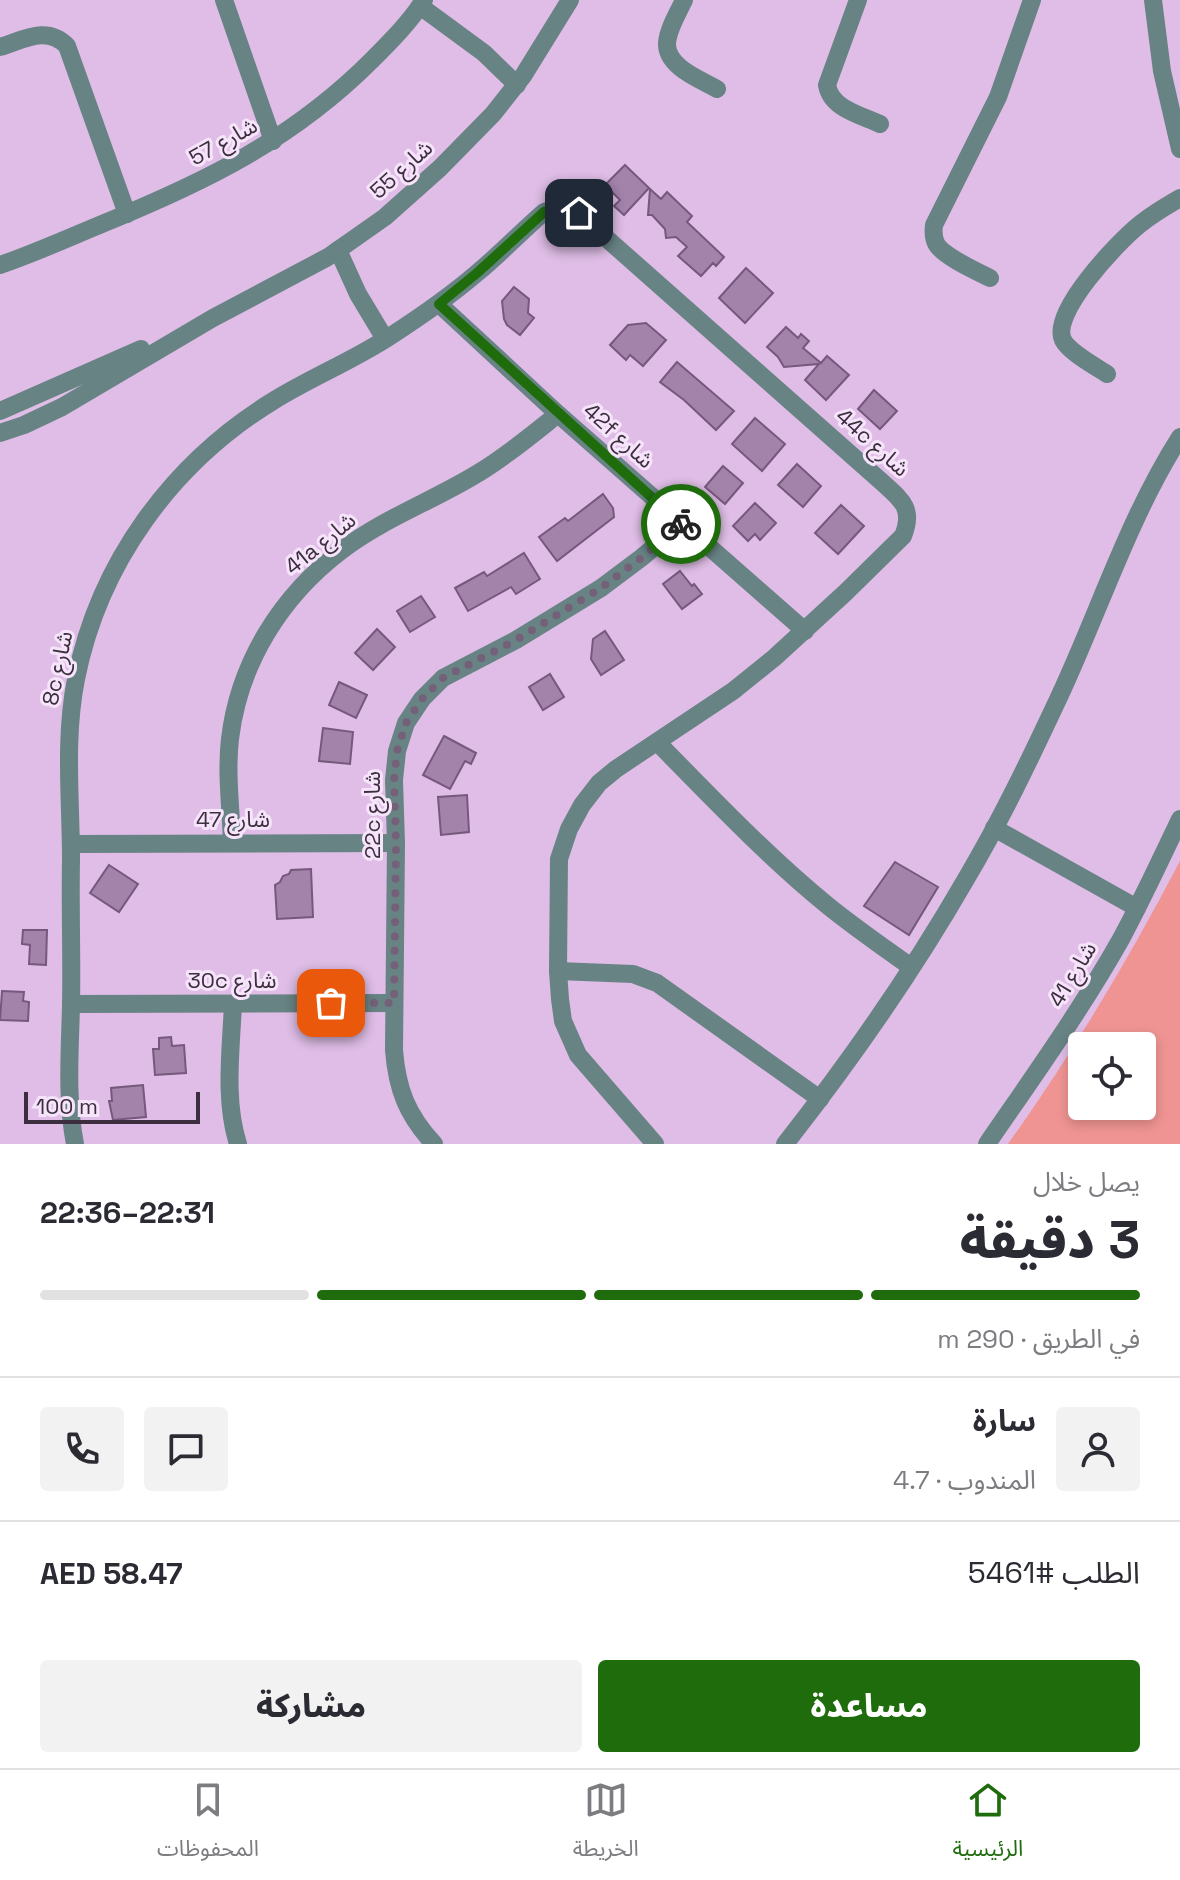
<!DOCTYPE html>
<html lang="ar">
<head>
<meta charset="utf-8">
<style>
	:root { --surface:#fff; --page:#f2f2f3; --text:#2b2b33; --muted:#7c7c81; --line:#e1e1e2; --accent:#1f6c0d }
	body { margin:0; font-family:"Space Grotesk","Noto Sans Arabic",sans-serif; background:var(--page); color:var(--text); direction:rtl; height:100vh; display:flex; flex-direction:column; font-size:30px; white-space:nowrap }
	* { box-sizing:border-box; margin:0 }
	p { font-size:26px; color:var(--muted) }
	.icon { flex:none; width:44px; height:44px; fill:none; stroke:currentColor; stroke-width:2; stroke-linecap:round; stroke-linejoin:round }
	.map { position:relative; height:1144px; overflow:hidden; direction:ltr }
	.panel { display:flex; flex-direction:column; background:var(--surface); flex:1 }
	.panel>* { flex:none }
	.tools { position:absolute; left:1068px; top:1032px; display:grid; gap:16px }
	.tools a { display:grid; place-items:center; width:88px; height:88px; border-radius:8px; background:var(--surface); box-shadow:0 4px 12px #0003; font-size:40px }
	.scale { position:absolute; left:24px; bottom:20px; width:176px; box-sizing:border-box; padding-left:8px; border:4px solid #3c2e3f; border-top:0; font-size:22px; line-height:28px; white-space:nowrap; color:#3c2e3f; -webkit-text-stroke:6px #f6e4fa; paint-order:stroke }
	.pin { position:absolute; display:grid; place-items:center; width:68px; height:68px; color:#fff; margin:-34px; border-radius:16px; box-shadow:0 4px 12px #0006 }
	.courier { position:absolute; display:grid; place-items:center; width:80px; height:80px; margin:-40px; border:6px solid #1f6c0d; border-radius:50%; background:#fff; color:#222; box-shadow:0 2px 10px #0007 }
	.headline em { font-style:normal; font-weight:800 }
	.headline div { display:flex; flex-direction:column-reverse }
	.headline { display:flex; align-items:center; justify-content:space-between; height:136px; padding:0 40px }
	h1 { font-size:52px; font-weight:800; line-height:60px }
	.bar { display:grid; grid-template-columns:repeat(4,1fr); gap:12px 8px; align-content:center; height:96px; padding:0 40px }
	.bar i { height:10px; border-radius:6px; background:var(--line) }
	.bar .active { background:var(--accent) }
	.bar p { grid-column:span 4 }
	.line { display:flex; align-items:center; gap:20px; padding:0 40px; border-top:2px solid var(--line) }
	.line div { flex:1 }
	.round { display:grid; place-items:center; flex:none; width:84px; height:84px; border-radius:8px; background:var(--page) }
	.action { display:flex; gap:16px; margin-top:auto; padding:16px 40px }
	.action a { flex:1; height:92px; border-radius:8px; background:var(--accent); color:#fff; font-size:32px; font-weight:800; line-height:92px; text-align:center }
	.action a+a { background:var(--page); color:var(--text) }
	.tabs { display:flex; justify-content:space-around; align-items:center; height:112px; border-top:2px solid var(--line); background:var(--surface); font-size:22px; color:var(--muted) }
	.tabs a { display:grid; justify-items:center; gap:4px }
	.tabs .active { color:var(--accent) }
	.map>svg:first-child { display:block }
	.green { fill:#ef9493; fill-rule:evenodd }
	.building { fill:#a483aa; stroke:#76587d; stroke-width:2 }
	.lines { fill:none; stroke-linecap:round; stroke-linejoin:round }
	.minor { stroke:#688384; stroke-width:18 }
	.done { stroke:#756079; stroke-width:8; stroke-dasharray:0 14.4 }
	.route { stroke:#1f6c0d; stroke-width:10 }
	.labels { text-anchor:middle; dominant-baseline:central; stroke-width:6; stroke-linejoin:round; paint-order:stroke }
	.street-label { font-size:22px; fill:#3c2e3f; stroke:#f6e4fa }
</style>
</head>
<body>
<div class="map">
<svg width="1180" height="1144" viewBox="0 0 1180 1144">
	<rect width="100%" height="100%" fill="#dfbde6"/>
	<!-- green -->
	<path class="green" d="M1180 861V1144H1008C1072 1054 1129 959 1180 861ZM1082 1046H1142V1106H1082Z"/>
	<!-- building -->
	<g class="building">
		<polygon points="625,165 649,188 624,215 614,206 620,200 605,185"/>
		<polygon points="650,189 661,199 667,192 692,216 687,222 724,257 716,266 713,263 701,276 678,256 687,247 676,237 666,238 665,229 652,215 648,215"/>
		<polygon points="746,268 773,293 745,323 719,298"/>
		<polygon points="514,287 529,299 528,313 534,318 520,335 507,325 504,319 502,301"/>
		<polygon points="646,323 666,340 643,366 630,355 626,360 610,345 628,325"/>
		<polygon points="786,327 798,338 801,334 809,341 803,348 821,363 827,356 849,375 826,400 805,380 819,364 784,367 778,357 767,347"/>
		<polygon points="677,362 734,411 716,430 684,400 660,382"/>
		<polygon points="874,390 897,411 880,429 858,409"/>
		<polygon points="755,418 785,444 762,471 732,444"/>
		<polygon points="797,464 821,486 803,507 778,485"/>
		<polygon points="723,466 743,483 725,504 705,487"/>
		<polygon points="603,494 613,508 614,517 557,561 539,537 565,518 568,521"/>
		<polygon points="755,503 776,523 760,540 755,534 748,541 733,526"/>
		<polygon points="841,505 864,526 838,554 815,533"/>
		<polygon points="524,553 540,579 516,594 511,587 468,611 455,588 484,572 487,576"/>
		<polygon points="680,571 692,586 694,584 702,594 682,609 663,584"/>
		<polygon points="421,596 435,617 410,632 397,611"/>
		<polygon points="377,629 395,647 373,670 355,653"/>
		<polygon points="605,631 624,660 601,675 591,659 593,639"/>
		<polygon points="550,674 564,697 543,710 529,687"/>
		<polygon points="339,682 367,695 356,718 329,705"/>
		<polygon points="323,728 353,732 350,764 319,761"/>
		<polygon points="444,736 476,753 471,764 465,761 450,789 423,775"/>
		<polygon points="467,795 469,832 441,835 438,797"/>
		<polygon points="895,862 938,887 909,935 864,906"/>
		<polygon points="109,865 138,884 119,912 90,893"/>
		<polygon points="311,869 313,917 277,919 275,885 280,882 283,876 289,874 291,870"/>
		<polygon points="23,930 47,930 46,965 29,964 30,945 22,944"/>
		<polygon points="2,991 24,992 23,1001 29,1002 28,1021 0,1020"/>
		<polygon points="171,1037 172,1046 184,1045 186,1073 155,1075 153,1049 159,1049 159,1038"/>
		<polygon points="143,1085 146,1117 113,1120 109,1101 112,1101 111,1088"/>
	</g>
	<g class="lines">
		<!-- minor -->
		<g class="minor">
			<polyline points="224,0 273,141"/>
			<path d="M684 0C678 13 668 29 667 43 666 67 700 79 717 89"/>
			<path d="M858 0 827 85C831 109 861 115 880 124"/>
			<polyline points="1153,0 1162,71 1180,149"/>
			<polyline points="420,6 484,53 517,85"/>
			<path d="M0 47C23 40 47 25 67 46L127 214"/>
			<polyline points="338,250 358,294 385,339"/>
			<path d="M0 265C35 253 68 238 102 224 205 182 292 140 372 60 390 42 410 22 424 0"/>
			<path d="M990 278C976 271 945 257 937 245 933 239 933 233 934 225L998 97 1032 0"/>
			<polyline points="439,304 558,414 805,631"/>
			<path d="M1107 374C1095 366 1069 352 1063 340 1050 313 1118 242 1139 225 1151 215 1166 206 1180 198"/>
			<polyline points="0,411 141,349"/>
			<polyline points="0,433 24,425 62,407 213,318 328,257 385,217 440,168 493,114 523,76 570,0"/>
			<path d="M657 742C712 798 766 855 827 905 854 927 883 947 911 967"/>
			<polyline points="994,828 1137,908"/>
			<path d="M232 843C231 809 226 773 230 739 239 663 281 596 342 550 384 518 435 500 480 472 508 455 533 434 558 414"/>
			<polyline points="71,844 396,843"/>
			<polyline points="558,971 633,974 657,983 820,1099"/>
			<polyline points="71,1004 394,1003"/>
			<path d="M233 1004C231 1050 224 1100 238 1144"/>
			<path d="M75 1144C66 1098 70 1051 71 1005 72 957 70 909 71 860 71 800 64 739 76 679 99 563 172 463 273 401 310 378 352 361 389 337 420 317 449 297 477 273 500 254 521 232 544 212 563 206 573 209 588 222L883 483C902 500 914 509 903 536L845 593 774 658 733 691 616 769 599 783 582 805 569 829 559 859 558 971 560 999 563 1021 578 1055 655 1144"/>
			<path d="M434 1144C407 1115 397 1089 394 1050L396 843 394 780 397 751 406 723 422 699 443 678 516 640 601 588 641 558 682 524"/>
			<path d="M785 1144C851 1060 913 971 966 879 1001 820 1031 757 1060 695 1100 609 1129 517 1180 437"/>
			<path d="M987 1144C1033 1077 1081 1010 1121 939 1142 900 1161 859 1180 819"/>
		</g>
	</g>
	<g class="lines">
		<!-- done -->
		<polyline class="done" points="331,1003 394,1003 396,843 394,780 397,751 406,723 422,699 443,678 516,640 601,588 641,558 681,524"/>
		<!-- route -->
		<path class="route" d="M579 213C566 207 557 207 544 212L477 273 439 304 681 524"/>
	</g>
	<g class="labels">
		<!-- street labels -->
		<g class="street-label">
			<text transform="translate(223 141) rotate(-29)">شارع 57</text>
			<text transform="translate(401 169) rotate(-42)">شارع 55</text>
			<text transform="translate(619 435) rotate(42)">42f شارع</text>
			<text transform="translate(873 442) rotate(42)">44c شارع</text>
			<text transform="translate(320 543) rotate(-39)">41a شارع</text>
			<text transform="translate(57 668) rotate(-78)">8c شارع</text>
			<text transform="translate(372 815) rotate(-90)">22c شارع</text>
			<text x="233" y="819">شارع 47</text>
			<text transform="translate(1072 974) rotate(-59)">شارع 41</text>
			<text x="232" y="980">30c شارع</text>
		</g>
	</g>
</svg>
<div class="tools">
<a><svg class="icon" aria-label="locate" viewBox="0 0 24 24"><circle cx="12" cy="12" r="6"/><path d="M12 2v4M12 18v4M2 12h4M18 12h4"/></svg></a>
</div>
<div class="scale">100 m</div>
<div class="pin" style="left:331px;top:1003px;background:#ea580c"><svg class="icon" aria-label="bag" viewBox="0 0 24 24"><path d="M5 8h14l-1 12H6zM9 8a3 3 0 0 1 6 0"/></svg></div>
<div class="pin" style="left:579px;top:213px;background:#1f2937"><svg class="icon" aria-label="home" viewBox="0 0 24 24"><path d="M3 11l9-7 9 7M6 9v11h12V9"/></svg></div>
<div class="courier" style="left:681px;top:524px"><svg class="icon" aria-label="bike" viewBox="0 0 24 24"><circle cx="6" cy="16" r="4"/><circle cx="18" cy="16" r="4"/><path d="M6 16l4-8h5l3 8M10 8l3 8H6M13 5h3"/></svg></div>
</div>
<section class="panel">
<div class="headline"><div><h1>3 دقيقة</h1><p>يصل خلال</p></div><em>22:31–22:36</em></div>
<div class="bar"><i class="active"></i><i class="active"></i><i class="active"></i><i></i><p>في الطريق · 290 m</p></div>
<div class="line" style="height:144px"><a class="round"><svg class="icon" aria-label="person" viewBox="0 0 24 24"><circle cx="12" cy="8" r="4"/><path d="M4 21q1-7 8-7t8 7"/></svg></a><div><b>سارة</b><p>المندوب · 4.7</p></div><a class="round"><svg class="icon" aria-label="chat" viewBox="0 0 24 24"><path d="M4 5h16v11H9l-5 4z"/></svg></a><a class="round"><svg class="icon" aria-label="phone" viewBox="0 0 24 24"><path d="M5 4h4l2 5-3 2q2 4 5 5l2-3 5 2v4C11 20 4 13 5 4z"/></svg></a></div>
<div class="line" style="height:104px"><div>الطلب #5461</div><b>AED 58.47</b></div>
<div class="action"><a>مساعدة</a><a>مشاركة</a></div>
</section>
<nav class="tabs">
<a class="active"><svg class="icon" aria-label="home" viewBox="0 0 24 24"><path d="M3 11l9-7 9 7M6 9v11h12V9"/></svg>الرئيسية</a>
<a><svg class="icon" aria-label="map" viewBox="0 0 24 24"><path d="M3 6l6-2 6 2 6-2v14l-6 2-6-2-6 2zM9 4v14M15 6v14"/></svg>الخريطة</a>
<a><svg class="icon" aria-label="saved" viewBox="0 0 24 24"><path d="M7 4h10v16l-5-4-5 4z"/></svg>المحفوظات</a>
</nav>
</body>
</html>
